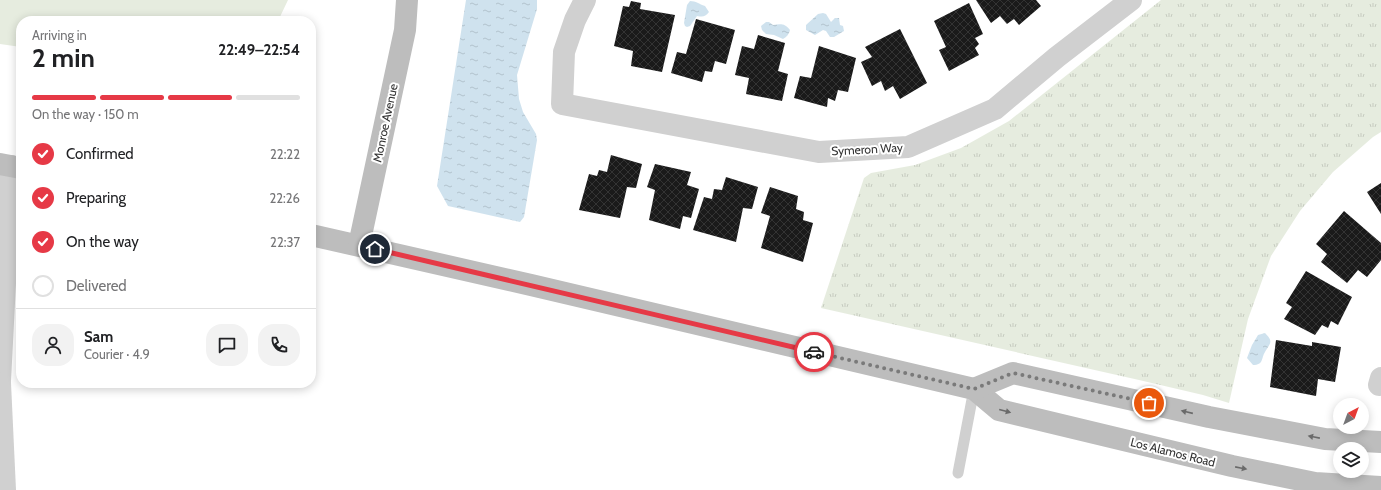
<!DOCTYPE html>
<html lang="en">
<head>
<meta charset="utf-8">
<style>
	:root { --surface:#fff; --page:#f2f2f2; --text:#202124; --muted:#757577; --line:#e0e0e0; --accent:#e63946 }
	body { margin:0; font-family:Cabin,sans-serif; background:var(--page); color:var(--text); height:100vh; display:flex; flex-direction:column; font-size:15px; white-space:nowrap }
	* { box-sizing:border-box; margin:0 }
	p { font-size:13px; color:var(--muted) }
	.icon { flex:none; width:22px; height:22px; fill:none; stroke:currentColor; stroke-width:2; stroke-linecap:round; stroke-linejoin:round }
	.map { position:relative; flex:1; overflow:hidden }
	.sheet { position:absolute; left:16px; top:16px; width:300px; height:372px; display:flex; flex-direction:column; background:var(--surface); border-radius:16px; box-shadow:0 2px 10px #0003 }
	.sheet>* { flex:none }
	.needle { width:26px; rotate:41deg }
	.fabs { position:absolute; left:1333px; top:398px; display:grid; gap:8px }
	.fabs a { display:grid; place-items:center; width:36px; height:36px; border-radius:50%; background:var(--surface); box-shadow:0 2px 10px #0003; font-size:20px }
	.pin { position:absolute; display:grid; place-items:center; width:34px; height:34px; color:#fff; margin:-17px; border:2px solid #fff; border-radius:50%; box-shadow:0 1px 4px #0007 }
	.courier { position:absolute; display:grid; place-items:center; width:40px; height:40px; margin:-20px; border:3px solid #e63946; border-radius:50%; background:#fff; color:#222; box-shadow:0 1px 5px #0007 }
	.headline em { font-style:normal; font-weight:800 }
	.headline div { display:flex; flex-direction:column-reverse }
	.headline { display:flex; align-items:center; justify-content:space-between; height:68px; padding:0 16px }
	h1 { font-size:26px; font-weight:800; line-height:30px }
	.bar { display:grid; grid-template-columns:repeat(4,1fr); gap:6px 4px; align-content:center; height:48px; padding:0 16px }
	.bar i { height:5px; border-radius:3px; background:var(--line) }
	.bar .on { background:var(--accent) }
	.bar p { grid-column:span 4 }
	.line { display:flex; align-items:center; gap:10px; padding:0 16px; border-top:1px solid var(--line) }
	.line div { flex:1 }
	.round { display:grid; place-items:center; flex:none; width:42px; height:42px; border-radius:16px; background:var(--page) }
	ol { padding:0 16px; list-style:none }
	li { display:flex; align-items:center; gap:12px; height:44px }
	li p { margin-inline-start:auto }
	li .icon { padding:4px; border-radius:50%; background:var(--accent); color:#fff; stroke-width:4 }
	li:last-child { color:var(--muted) }
	li i { width:22px; height:22px; border:2px solid var(--line); border-radius:50% }
	.map>svg:first-child { display:block }
	.grass { fill:url(#grass-tufts) }
	.garden { fill:#e6ecdf }
	.water { fill:url(#water-ripples) }
	.building { fill:url(#building-cross-hatch) }
	.lines { fill:none; stroke-linecap:round; stroke-linejoin:round }
	.lane { stroke:#d0d0d0; stroke-width:11 }
	.street { stroke:#d0d0d0; stroke-width:22 }
	.secondary { stroke:#bdbdbd; stroke-width:22 }
	.oneway { fill:#6a6a6a }
	.done { stroke:#7a7a7a; stroke-width:4; stroke-dasharray:0 7.2 }
	.route { stroke:#e63946; stroke-width:5 }
	.labels { text-anchor:middle; dominant-baseline:central; stroke-width:4; stroke-linejoin:round; paint-order:stroke }
	.street-label { font-size:12px; fill:#333; stroke:#fff }
</style>
</head>
<body>
<div class="map">
<svg width="1381" height="490" viewBox="0 0 1381 490">
	<defs>
		<pattern id="grass-tufts" width="24" height="20" patternUnits="userSpaceOnUse"><rect width="24" height="20" fill="#e6ecdf"/><path d="M3 7l-1-3M5 7V3M7 7l1-3M15 17l-1-3M17 17v-4M19 17l1-3" fill="none" stroke="#c6cbc0"/></pattern>
		<pattern id="water-ripples" width="26" height="14" patternUnits="userSpaceOnUse"><rect width="26" height="14" fill="#cfe2ee"/><path d="M2 4q2-2 4 0t4 0M15 11q2-2 4 0t4 0" fill="none" stroke="#b2c2cd"/></pattern>
		<pattern id="building-cross-hatch" width="8" height="8" patternUnits="userSpaceOnUse"><rect width="8" height="8" fill="#1a1a1a"/><path d="M0 0l8 8M0 8l8-8" fill="none" stroke="#333"/></pattern>
	</defs>
	<rect width="100%" height="100%" fill="#fff"/>
	<!-- grass -->
	<polygon class="grass" points="1161,0 1381,0 1381,132 1373,137 1333,172 1300,211 1271,256 1248,319 1229,403 1203,395 1139,380 821,308 864,178 871,173 915,165 961,148 1009,121"/>
	<!-- garden -->
	<polygon class="garden" points="0,0 288,0 278,21 21,21 21,47 0,44"/>
	<!-- water -->
	<g class="water">
		<polygon points="466,0 537,0 537,9 517,75 519,99 523,112 536,134 537,140 524,217 520,222 448,206 437,186"/>
		<path d="M690 1C696 1 699 4 705 6L709 12C705 17 703 17 697 16L690 26 687 27 685 26 684 23 687 5Z"/>
		<polygon points="823,13 826,14 831,22 835,18 839,18 840,25 843,26 844,31 834,37 830,37 826,31 823,30 815,35 806,30 806,25 818,14"/>
		<path d="M766 22H769L773 25C780 24 785 23 790 30 789 34 787 37 783 39L774 35 766 34 762 30 761 26Z"/>
		<path d="M1265 333C1274 342 1270 343 1265 352 1261 358 1264 365 1253 365L1247 358 1252 345 1258 335Z"/>
	</g>
	<!-- building -->
	<g class="building">
		<polygon points="976,0 1036,0 1041,6 1019,25 1014,19 1007,24 1000,16 991,23"/>
		<polygon points="631,1 641,3 640,9 675,15 662,72 631,66 633,51 614,46 623,6 629,7"/>
		<polygon points="969,3 983,34 975,38 979,44 975,48 979,55 949,71 939,50 946,47 934,21"/>
		<polygon points="696,19 735,30 726,64 715,61 712,72 705,71 702,82 671,73 677,52 686,54"/>
		<polygon points="900,29 927,83 900,99 893,86 885,91 881,81 872,86 861,62 872,57 865,47"/>
		<polygon points="758,35 785,43 778,71 788,74 782,101 746,94 749,78 735,75 742,46 754,49"/>
		<polygon points="819,46 856,58 848,92 838,90 835,101 828,98 827,107 794,98 800,76 811,78"/>
		<polygon points="611,155 642,164 636,188 627,187 620,218 579,210 589,174 597,176 599,170 607,172"/>
		<polygon points="655,164 691,172 687,185 699,189 691,218 683,216 680,229 649,220 655,190 647,187"/>
		<polygon points="726,177 758,187 752,209 743,208 736,242 693,230 704,197 712,199 714,189 722,190"/>
		<polygon points="1381,183 1381,214 1367,192"/>
		<polygon points="770,187 798,196 796,209 804,212 803,220 813,223 803,262 761,248 770,216 761,213"/>
		<polygon points="1344,211 1381,243 1381,260 1367,277 1358,270 1347,283 1321,262 1327,254 1316,244"/>
		<polygon points="1306,271 1352,297 1338,325 1331,321 1328,328 1322,325 1315,335 1284,319 1292,307 1286,303"/>
		<polygon points="1276,340 1312,346 1312,342 1341,347 1335,382 1318,379 1316,396 1270,387"/>
	</g>
	<g class="lines">
		<!-- lane -->
		<polyline class="lane" points="958,473 974,389"/>
		<!-- street -->
		<g class="street">
			<polyline points="585,0 575,20 564,52 562,104 819,152 908,147 995,109 1057,57 1131,0"/>
			<polyline points="0,381 11,166"/>
			<polyline points="0,383 5,490"/>
			<polyline points="1379,385 1381,378"/>
		</g>
		<!-- secondary -->
		<g class="secondary">
			<polyline points="0,164 21,168"/>
			<polyline points="311,235 531,285 974,389 999,410 1232,466 1315,483 1381,487"/>
			<polyline points="359,245 405,30 407,0"/>
			<polyline points="974,389 1013,373 1209,417 1325,439 1381,442"/>
		</g>
	</g>
	<!-- one-way arrows -->
	<defs><path id="oneway-solid" d="M-6-.8H1V-3.2L6.5 0L1 3.2V.8H-6Z"/></defs>
	<g class="oneway">
		<use href="#oneway-solid" transform="translate(1005 411) rotate(15)"/>
		<use href="#oneway-solid" transform="translate(1187 412) rotate(-167)"/>
		<use href="#oneway-solid" transform="translate(1314 437) rotate(-169)"/>
		<use href="#oneway-solid" transform="translate(1241 468) rotate(11)"/>
	</g>
	<g class="lines">
		<!-- done -->
		<polyline class="done" points="814,352 974,389 1013,373 1149,403"/>
		<!-- route -->
		<polyline class="route" points="375,249 814,352"/>
	</g>
	<g class="labels">
		<!-- street labels -->
		<g class="street-label">
			<text transform="translate(385 123) rotate(-78)">Monroe Avenue</text>
			<text transform="translate(867 149) rotate(-3)">Symeron Way</text>
			<text transform="translate(1173 452) rotate(14)">Los Alamos Road</text>
		</g>
	</g>
</svg>
<div class="fabs">
<a><svg class="needle" viewBox="-14 -14 28 28"><path d="M0-13l5 13h-10z" fill="#e53935"/><path d="M0 13l5-13h-10z" fill="#757577"/></svg></a>
<a><svg class="icon" aria-label="layers" viewBox="0 0 24 24"><path d="M12 4l9 5-9 5-9-5zM3 14l9 5 9-5"/></svg></a>
</div>
<div class="pin" style="left:1149px;top:403px;background:#ea580c"><svg class="icon" aria-label="bag" viewBox="0 0 24 24"><path d="M5 8h14l-1 12H6zM9 8a3 3 0 0 1 6 0"/></svg></div>
<div class="pin" style="left:375px;top:249px;background:#1f2937"><svg class="icon" aria-label="home" viewBox="0 0 24 24"><path d="M3 11l9-7 9 7M6 9v11h12V9"/></svg></div>
<div class="courier" style="left:814px;top:352px"><svg class="icon" aria-label="car" viewBox="0 0 24 24"><path d="M5 17H2v-5l4-1 3-4h7l3 4 3 1v5h-3M9 17h6M6 11h13"/><circle cx="7" cy="17" r="2"/><circle cx="17" cy="17" r="2"/></svg></div>
<section class="sheet">
<div class="headline"><div><h1>2 min</h1><p>Arriving in</p></div><em>22:49–22:54</em></div>
<div class="bar"><i class="on"></i><i class="on"></i><i class="on"></i><i></i><p>On the way · 150 m</p></div>
<ol>
<li><svg class="icon" aria-label="check" viewBox="0 0 24 24"><path d="M5 12l5 5 9-10"/></svg>Confirmed<p>22:22</p></li>
<li><svg class="icon" aria-label="check" viewBox="0 0 24 24"><path d="M5 12l5 5 9-10"/></svg>Preparing<p>22:26</p></li>
<li><svg class="icon" aria-label="check" viewBox="0 0 24 24"><path d="M5 12l5 5 9-10"/></svg>On the way<p>22:37</p></li>
<li><i></i>Delivered</li>
</ol>
<div class="line" style="height:72px"><a class="round"><svg class="icon" aria-label="person" viewBox="0 0 24 24"><circle cx="12" cy="8" r="4"/><path d="M4 21q1-7 8-7t8 7"/></svg></a><div><b>Sam</b><p>Courier · 4.9</p></div><a class="round"><svg class="icon" aria-label="chat" viewBox="0 0 24 24"><path d="M4 5h16v11H9l-5 4z"/></svg></a><a class="round"><svg class="icon" aria-label="phone" viewBox="0 0 24 24"><path d="M5 4h4l2 5-3 2q2 4 5 5l2-3 5 2v4C11 20 4 13 5 4z"/></svg></a></div>
</section>
</div>
</body>
</html>
